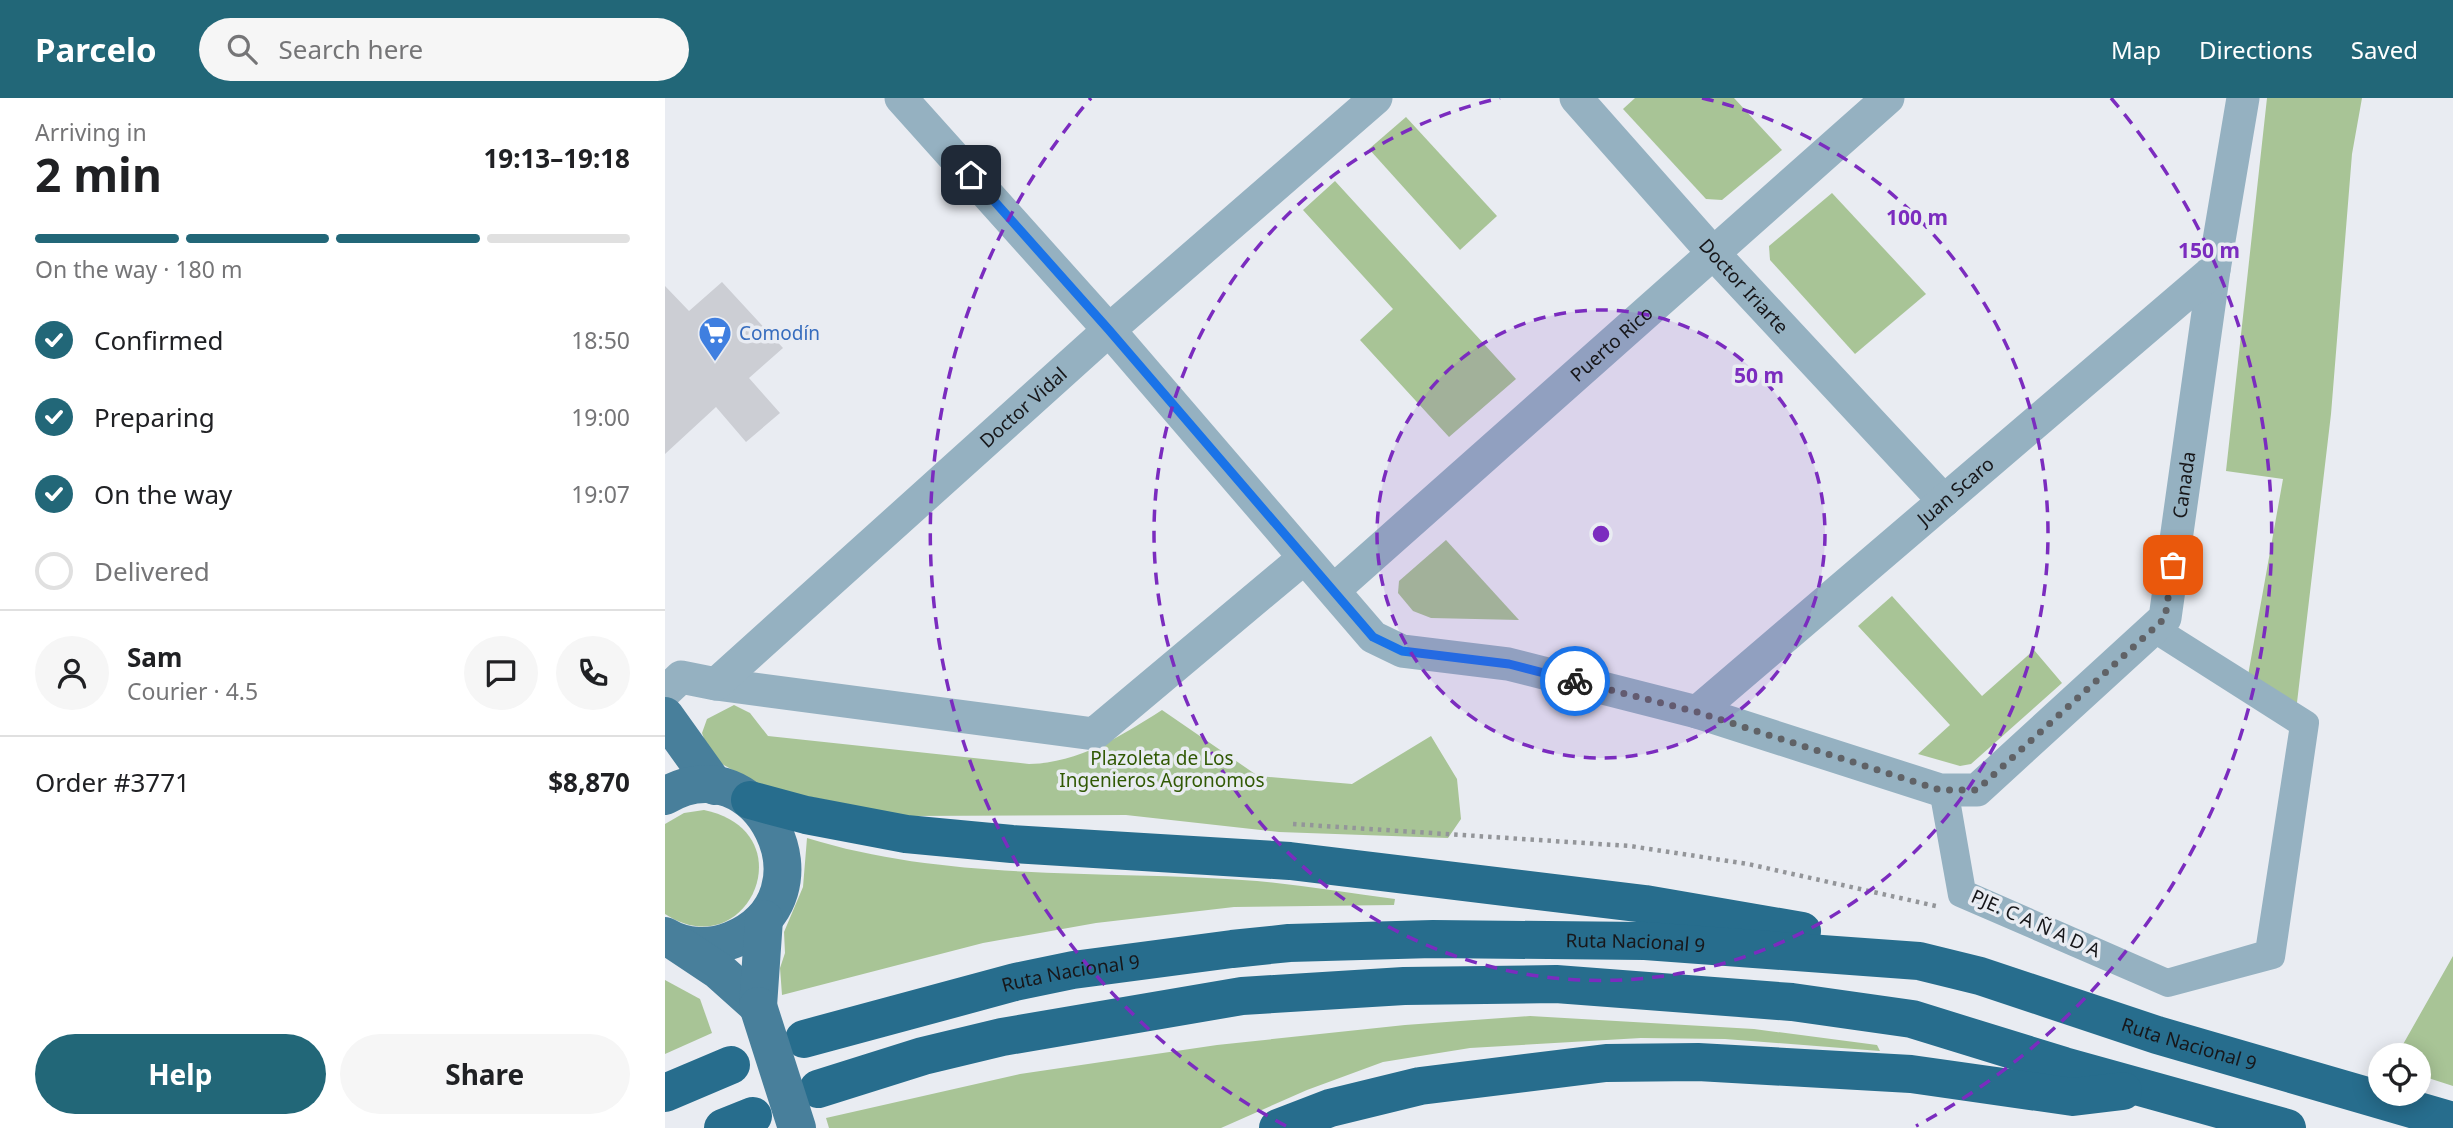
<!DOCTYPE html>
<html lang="en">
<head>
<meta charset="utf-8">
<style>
	:root { --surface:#fff; --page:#f6f6f6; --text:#202124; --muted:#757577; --line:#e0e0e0; --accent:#226778 }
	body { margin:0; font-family:"Noto Sans",sans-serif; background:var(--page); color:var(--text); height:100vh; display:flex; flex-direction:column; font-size:26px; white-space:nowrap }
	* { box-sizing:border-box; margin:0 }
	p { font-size:23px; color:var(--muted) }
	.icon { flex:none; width:38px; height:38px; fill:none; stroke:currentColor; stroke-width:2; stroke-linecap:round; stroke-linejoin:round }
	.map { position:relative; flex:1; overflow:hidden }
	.side { display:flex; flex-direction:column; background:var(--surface); width:665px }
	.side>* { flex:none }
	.buttons { position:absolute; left:1703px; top:945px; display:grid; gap:14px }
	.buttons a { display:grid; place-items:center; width:63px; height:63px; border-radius:50%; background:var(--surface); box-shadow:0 4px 18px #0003; font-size:35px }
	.pin { position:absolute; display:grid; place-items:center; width:60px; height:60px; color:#fff; margin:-30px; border-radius:14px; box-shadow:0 4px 10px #0006 }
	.courier { position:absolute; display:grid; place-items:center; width:70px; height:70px; margin:-35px; border:5px solid #1a73e8; border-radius:50%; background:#fff; color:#222; box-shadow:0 2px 9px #0007 }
	.headline em { font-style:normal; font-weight:700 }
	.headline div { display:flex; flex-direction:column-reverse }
	.headline { display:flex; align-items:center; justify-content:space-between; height:119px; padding:0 35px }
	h1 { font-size:46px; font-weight:700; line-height:52px }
	.bar { display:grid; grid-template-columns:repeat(4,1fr); gap:10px 7px; align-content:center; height:84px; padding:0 35px }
	.bar i { height:9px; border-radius:5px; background:var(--line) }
	.bar .on { background:var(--accent) }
	.bar p { grid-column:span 4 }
	.line { display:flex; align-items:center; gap:18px; padding:0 35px; border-top:2px solid var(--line) }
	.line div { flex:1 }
	.round { display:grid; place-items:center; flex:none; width:74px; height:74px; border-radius:37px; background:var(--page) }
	ol { padding:0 35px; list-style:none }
	li { display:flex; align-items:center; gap:21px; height:77px }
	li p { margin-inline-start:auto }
	li .icon { padding:7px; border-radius:50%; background:var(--accent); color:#fff; stroke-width:4 }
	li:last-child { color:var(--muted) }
	li i { width:38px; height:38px; border:4px solid var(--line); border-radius:50% }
	.primary-button { display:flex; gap:14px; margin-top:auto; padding:14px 35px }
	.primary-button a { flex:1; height:80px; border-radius:42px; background:var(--accent); color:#fff; font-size:28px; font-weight:700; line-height:80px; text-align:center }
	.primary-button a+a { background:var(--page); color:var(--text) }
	header { display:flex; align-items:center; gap:42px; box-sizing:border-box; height:98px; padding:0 35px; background:var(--accent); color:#fff }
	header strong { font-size:33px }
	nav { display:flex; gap:38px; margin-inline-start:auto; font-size:24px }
	.search { width:490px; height:63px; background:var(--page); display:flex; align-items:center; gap:18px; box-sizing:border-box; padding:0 24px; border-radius:38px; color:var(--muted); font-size:26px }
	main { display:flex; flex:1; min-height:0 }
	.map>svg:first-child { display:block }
	.green { fill:#a8c496 }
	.building { fill:#ccced4 }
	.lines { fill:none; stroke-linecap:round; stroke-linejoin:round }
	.path { stroke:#939599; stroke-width:4.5; stroke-dasharray:3.5 5; stroke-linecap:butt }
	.pedestrian { stroke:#95b1c1; stroke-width:24 }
	.minor { stroke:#95b1c1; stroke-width:33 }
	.primary { stroke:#487f9b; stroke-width:38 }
	.motorway { stroke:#276d8d; stroke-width:38 }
	.primary-bridge { stroke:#487f9b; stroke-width:38 }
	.done { stroke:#606266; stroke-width:7; stroke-dasharray:0 12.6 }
	.route { stroke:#1a73e8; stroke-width:9 }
	.ring { fill:none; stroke:#7b2cbf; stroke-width:3.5; stroke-dasharray:12 9 }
	.labels { text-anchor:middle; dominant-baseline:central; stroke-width:7; stroke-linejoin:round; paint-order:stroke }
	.street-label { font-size:19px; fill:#17171a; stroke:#e9ecf2 }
	.shop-label { font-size:19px; fill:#366cbe; stroke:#e9ecf2; text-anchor:start }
	.park-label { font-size:19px; fill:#315904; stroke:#e9ecf2 }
	.centre { fill:#7b2cbf; stroke:#e9ecf2; stroke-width:3.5 }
	.ring-label { font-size:21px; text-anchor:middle; font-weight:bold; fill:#7b2cbf; stroke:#e9ecf2; stroke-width:7; stroke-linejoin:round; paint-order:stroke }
</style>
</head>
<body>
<header>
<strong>Parcelo</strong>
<div class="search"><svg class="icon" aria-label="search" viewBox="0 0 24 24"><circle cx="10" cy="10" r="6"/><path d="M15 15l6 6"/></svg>Search here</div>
<nav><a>Map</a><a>Directions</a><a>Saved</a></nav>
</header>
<main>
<section class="side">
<div class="headline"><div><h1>2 min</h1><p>Arriving in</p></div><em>19:13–19:18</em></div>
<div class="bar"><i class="on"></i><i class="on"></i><i class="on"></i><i></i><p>On the way · 180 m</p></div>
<ol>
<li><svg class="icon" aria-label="check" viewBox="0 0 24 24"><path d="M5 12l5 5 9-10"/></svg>Confirmed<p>18:50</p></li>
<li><svg class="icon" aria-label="check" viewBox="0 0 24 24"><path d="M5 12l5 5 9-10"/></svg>Preparing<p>19:00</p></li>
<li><svg class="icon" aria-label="check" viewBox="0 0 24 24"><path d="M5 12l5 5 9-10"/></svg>On the way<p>19:07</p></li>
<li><i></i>Delivered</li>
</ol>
<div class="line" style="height:126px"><a class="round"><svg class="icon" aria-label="person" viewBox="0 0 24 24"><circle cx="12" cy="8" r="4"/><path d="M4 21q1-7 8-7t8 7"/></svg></a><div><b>Sam</b><p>Courier · 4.5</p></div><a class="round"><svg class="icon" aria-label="chat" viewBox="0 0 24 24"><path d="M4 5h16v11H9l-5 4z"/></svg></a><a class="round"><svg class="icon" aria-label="phone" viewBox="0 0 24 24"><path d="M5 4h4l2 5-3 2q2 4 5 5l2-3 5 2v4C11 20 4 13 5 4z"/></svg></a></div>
<div class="line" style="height:91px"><div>Order #3771</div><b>$8,870</b></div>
<div class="primary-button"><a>Help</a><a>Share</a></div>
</section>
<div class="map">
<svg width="1788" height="1030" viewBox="0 0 1788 1030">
	<rect width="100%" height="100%" fill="#e9ecf2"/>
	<!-- green -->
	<g class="green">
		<polygon points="970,0 1069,0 1117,52 1057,102 1041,101 958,11"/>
		<polygon points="1602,0 1697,0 1687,56 1666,316 1631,613 1582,583 1618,381 1561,373"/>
		<polygon points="741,19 832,118 795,152 704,51"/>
		<polygon points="670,83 851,281 784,339 695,242 728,211 638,112"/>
		<polygon points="1167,95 1261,196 1190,256 1105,162 1104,148"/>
		<polygon points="781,442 854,522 766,520 748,513 733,495 734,483"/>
		<polygon points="1227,498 1317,598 1369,552 1397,585 1306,666 1295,668 1253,656 1285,627 1193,528"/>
		<path d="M69 607 85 615 103 638 364 666C414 665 456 638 497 612L593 678 687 686 766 638 792 681 796 721 783 740 614 734 461 717 242 718 100 690 57 666 43 652 37 635 42 621Z"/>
		<path d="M39 712C143 734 82 870 0 816V726L19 715Z"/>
		<path d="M142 740C287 785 443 771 592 783 638 787 684 795 730 801L729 807 569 809 431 825 318 845 117 897 115 870 120 855 119 834 138 789Z"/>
		<polygon points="1788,858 1788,988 1754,977 1754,957 1732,957"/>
		<polygon points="0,882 35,901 47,935 0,956"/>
		<polygon points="865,918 1089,931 1212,947 1215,953 1060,941 976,940 805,950 718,964 642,992 556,1030 164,1030 161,1020 355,976 552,947 740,927"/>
	</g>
	<!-- building -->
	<polygon class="building" points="57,184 118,250 84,280 115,315 81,344 51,309 0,356 0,188 24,213"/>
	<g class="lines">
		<!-- path -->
		<polyline class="path" points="628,726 965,748 1083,766 1271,808"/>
		<!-- pedestrian -->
		<polygon class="pedestrian" points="1496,533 1642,625 1608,859 1503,887 1295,797 1277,697 1282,696 1299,794 1502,883 1602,854 1637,627 1494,536"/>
		<!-- minor -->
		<g class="minor">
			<path id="s1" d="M236 0 444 232 708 539 737 553 843 566 1032 614 1275 692H1312L1500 520 1549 172 1578 0"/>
			<path id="s2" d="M911 0 1049 156 1279 403"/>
			<path id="s3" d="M669 492 1223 0"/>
			<polyline points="51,586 429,636 639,460"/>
			<path id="s4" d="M0 594 16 579 51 586 444 232 711 0"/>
			<path id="s5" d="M1032 614 1549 172"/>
		</g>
		<!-- primary -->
		<g class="primary">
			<polyline points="0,618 50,688"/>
			<path d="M0 698C93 642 173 798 67 842 45 851 20 850 0 838"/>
			<polyline points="12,845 54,873 93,908"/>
			<polyline points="93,908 99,821"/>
		</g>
		<!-- motorway -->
		<g class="motorway">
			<polyline points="85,702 141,717 241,736 347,746 625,763 980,806 1137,833"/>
			<path id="s6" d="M139 941 350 884 408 872 567 851 624 845 768 841 980 843 1254 863 1315 878 1492 937 1788 1023"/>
			<polyline points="153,991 258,958 337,939 577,898 739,888 891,886 1127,904 1247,921 1399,968 1622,1030"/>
			<polyline points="0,995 66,967"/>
			<polyline points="58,1030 88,1018"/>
			<polyline points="613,1030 665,1010 755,988 941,965 1033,964 1246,976 1408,999 1458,993"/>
		</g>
		<!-- primary-bridge -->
		<polyline class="primary-bridge" points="93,908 132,1030"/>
	</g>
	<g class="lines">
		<!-- done -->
		<polyline class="done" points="910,583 1032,614 1275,692 1312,692 1500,520 1508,467"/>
		<!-- route -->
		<polyline class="route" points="306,77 444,232 708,539 737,553 844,566 910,583"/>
	</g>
	<!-- distance rings -->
	<circle cx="936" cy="436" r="224" fill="#7b2cbf" fill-opacity=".12"/>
	<g class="ring">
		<circle cx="936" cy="436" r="224"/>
		<path d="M1037 0A447 447 0 1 1 835 0"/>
		<path d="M621 1028A671 671 0 0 1 426 0M1446 0A671 671 0 0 1 1251 1028"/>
	</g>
	<!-- icons -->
	<defs>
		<symbol id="supermarket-pin" viewBox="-11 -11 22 30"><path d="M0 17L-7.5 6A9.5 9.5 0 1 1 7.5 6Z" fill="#3f7fe0" stroke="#e9ecf2"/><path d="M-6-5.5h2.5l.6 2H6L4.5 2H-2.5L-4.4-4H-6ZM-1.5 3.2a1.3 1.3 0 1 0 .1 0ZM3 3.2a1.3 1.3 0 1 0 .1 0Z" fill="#fff"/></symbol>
	</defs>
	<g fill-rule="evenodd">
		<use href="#supermarket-pin" x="31" y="216" width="38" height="52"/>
	</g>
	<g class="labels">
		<!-- street labels -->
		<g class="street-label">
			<text stroke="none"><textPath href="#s2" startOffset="252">Doctor Iriarte</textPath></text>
			<text stroke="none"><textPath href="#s3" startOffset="371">Puerto Rico</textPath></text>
			<text stroke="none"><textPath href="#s4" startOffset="471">Doctor Vidal</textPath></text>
			<text stroke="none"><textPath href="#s1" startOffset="1732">Canada</textPath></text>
			<text stroke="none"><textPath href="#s5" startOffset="340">Juan Scaro</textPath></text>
			<text transform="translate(1371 825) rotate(24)">PJE. C A Ñ A D A</text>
			<text stroke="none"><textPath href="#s6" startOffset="842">Ruta Nacional 9</textPath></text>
			<text stroke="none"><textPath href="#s6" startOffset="275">Ruta Nacional 9</textPath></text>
			<text stroke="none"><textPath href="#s6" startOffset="1409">Ruta Nacional 9</textPath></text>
		</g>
		<!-- shop labels -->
		<g class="shop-label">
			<text x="74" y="235">Comodín</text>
		</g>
		<!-- park labels -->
		<g class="park-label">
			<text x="497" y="660">Plazoleta de Los<tspan x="497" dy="22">Ingenieros Agronomos</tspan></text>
		</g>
	</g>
	<circle cx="936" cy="436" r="10" class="centre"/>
	<g class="ring-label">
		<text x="1252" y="127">100 m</text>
		<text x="1544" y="160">150 m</text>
		<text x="1094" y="285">50 m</text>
	</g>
</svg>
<div class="buttons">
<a><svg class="icon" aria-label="locate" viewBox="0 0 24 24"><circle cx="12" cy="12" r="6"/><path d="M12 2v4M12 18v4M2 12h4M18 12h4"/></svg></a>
</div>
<div class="pin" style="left:1508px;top:467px;background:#ea580c"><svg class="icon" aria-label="bag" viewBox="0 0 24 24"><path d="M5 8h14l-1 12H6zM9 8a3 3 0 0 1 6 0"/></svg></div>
<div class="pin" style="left:306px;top:77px;background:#1f2937"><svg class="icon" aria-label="home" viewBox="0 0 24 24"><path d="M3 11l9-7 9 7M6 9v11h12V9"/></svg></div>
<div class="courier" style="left:910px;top:583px"><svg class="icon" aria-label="bike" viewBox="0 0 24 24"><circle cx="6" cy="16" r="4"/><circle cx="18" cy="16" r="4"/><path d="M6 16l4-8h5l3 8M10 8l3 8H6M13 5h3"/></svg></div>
</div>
</main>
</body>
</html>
